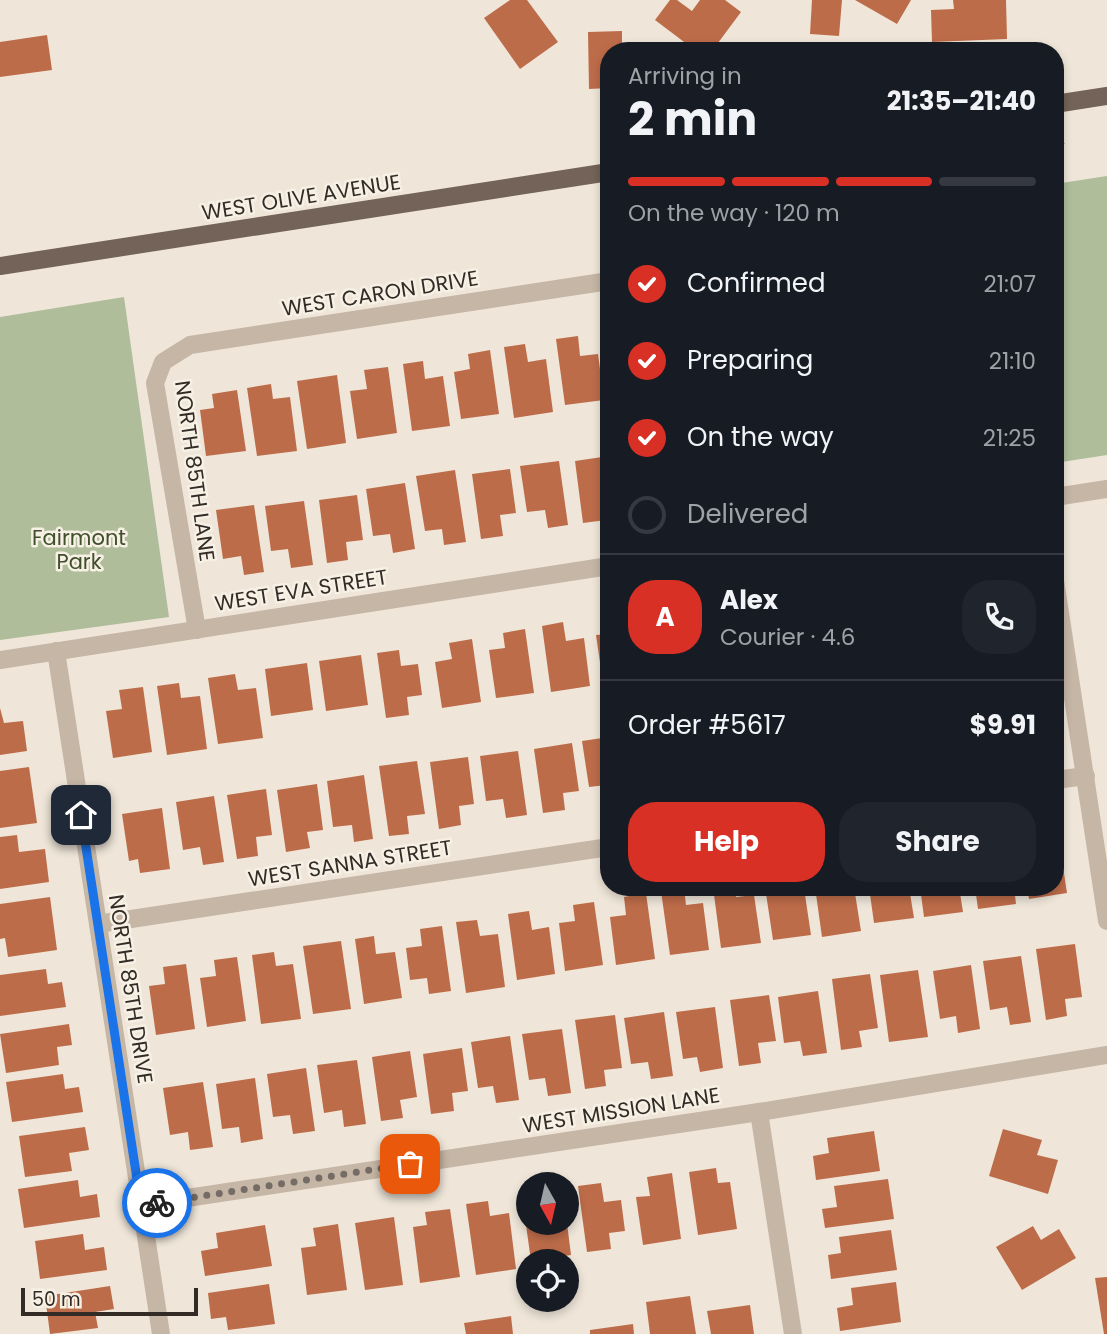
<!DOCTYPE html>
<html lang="en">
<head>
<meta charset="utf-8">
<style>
	:root { --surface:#171b24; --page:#20242c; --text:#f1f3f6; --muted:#9ea1a6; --line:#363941; --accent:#d93025 }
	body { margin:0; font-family:Poppins,sans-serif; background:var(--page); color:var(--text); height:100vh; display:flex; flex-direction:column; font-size:26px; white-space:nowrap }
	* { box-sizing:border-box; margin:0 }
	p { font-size:23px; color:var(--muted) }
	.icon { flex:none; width:38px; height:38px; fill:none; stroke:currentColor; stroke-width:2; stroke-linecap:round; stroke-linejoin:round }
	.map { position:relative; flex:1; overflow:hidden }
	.sheet { position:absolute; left:600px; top:42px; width:464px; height:854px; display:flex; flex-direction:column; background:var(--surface); border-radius:28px; box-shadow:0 4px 10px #0003 }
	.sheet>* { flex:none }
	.needle { width:46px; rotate:172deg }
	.buttons { position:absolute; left:516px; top:1172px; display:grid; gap:14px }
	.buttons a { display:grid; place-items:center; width:63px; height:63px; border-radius:50%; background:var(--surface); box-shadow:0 4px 10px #0003; font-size:35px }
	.scale { position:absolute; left:21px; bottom:18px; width:177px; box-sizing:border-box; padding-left:7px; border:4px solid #322b26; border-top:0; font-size:19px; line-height:24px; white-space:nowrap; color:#322b26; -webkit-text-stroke:5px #f7f0e5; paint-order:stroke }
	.pin { position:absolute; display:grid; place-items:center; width:60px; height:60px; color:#fff; margin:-30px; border-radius:14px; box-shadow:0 4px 10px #0006 }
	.courier { position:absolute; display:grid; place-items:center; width:70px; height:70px; margin:-35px; border:5px solid #1a73e8; border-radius:50%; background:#fff; color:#222; box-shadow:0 2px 9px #0007 }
	.head em { font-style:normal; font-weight:700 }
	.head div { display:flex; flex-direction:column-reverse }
	.head { display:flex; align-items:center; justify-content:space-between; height:119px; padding:0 28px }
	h1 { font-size:46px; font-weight:700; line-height:52px }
	.bar { display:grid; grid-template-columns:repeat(4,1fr); gap:10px 7px; align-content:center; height:84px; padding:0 28px }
	.bar i { height:9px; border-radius:5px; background:var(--line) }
	.bar .current { background:var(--accent) }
	.bar p { grid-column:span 4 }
	.line { display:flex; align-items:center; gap:18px; padding:0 28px; border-top:2px solid var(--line) }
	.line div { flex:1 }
	.round { display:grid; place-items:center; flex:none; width:74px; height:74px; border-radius:28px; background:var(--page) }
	ol { padding:0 28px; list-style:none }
	li { display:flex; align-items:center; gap:21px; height:77px }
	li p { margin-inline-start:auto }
	li .icon { padding:7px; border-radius:50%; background:var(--accent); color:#fff; stroke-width:4 }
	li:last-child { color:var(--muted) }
	li i { width:38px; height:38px; border:4px solid var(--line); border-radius:50% }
	.action { display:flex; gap:14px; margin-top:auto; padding:14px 28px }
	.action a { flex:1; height:80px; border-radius:28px; background:var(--accent); color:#fff; font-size:28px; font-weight:700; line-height:80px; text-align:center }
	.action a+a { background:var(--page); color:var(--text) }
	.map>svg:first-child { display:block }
	.green { fill:#afbd9a }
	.building { fill:#bd6c49 }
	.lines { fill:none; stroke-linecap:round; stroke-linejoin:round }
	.path { stroke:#b1a190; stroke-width:4.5; stroke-dasharray:3.5 3.5; stroke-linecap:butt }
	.minor { stroke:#c6b6a6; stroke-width:18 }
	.major { stroke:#736358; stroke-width:18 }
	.done { stroke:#746c65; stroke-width:7; stroke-dasharray:0 12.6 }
	.route { stroke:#1a73e8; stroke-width:9 }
	.labels { text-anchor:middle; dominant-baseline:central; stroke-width:5; stroke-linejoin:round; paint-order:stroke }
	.street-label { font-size:21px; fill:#322b26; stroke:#f7f0e5 }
	.park-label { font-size:21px; fill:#404f2c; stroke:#f7f0e5 }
</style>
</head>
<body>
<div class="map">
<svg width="1107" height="1334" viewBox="0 0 1107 1334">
	<rect width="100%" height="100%" fill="#efe6d9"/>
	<!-- green -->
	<g class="green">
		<polygon points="1107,176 1107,455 1055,463 1055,184"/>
		<polygon points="124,297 169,617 0,640 0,317"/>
	</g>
	<!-- building -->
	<g class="building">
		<polygon points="510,0 527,0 558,42 520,69 484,18"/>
		<polygon points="670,0 677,0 692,11 700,0 725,0 741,12 712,51 696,51 655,20"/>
		<polygon points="812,0 842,0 839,36 810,34"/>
		<polygon points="855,0 911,0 897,24"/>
		<polygon points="953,0 1006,0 1007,39 932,42 931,10 954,9"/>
		<polygon points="622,31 622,46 641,45 641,51 609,51 609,88 589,89 588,32"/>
		<polygon points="47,35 52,70 0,77 0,42"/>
		<polygon points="578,336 580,356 598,354 604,400 565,405 556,339"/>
		<polygon points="525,344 528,362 546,359 553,412 514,418 504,347"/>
		<polygon points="490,350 499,414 461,419 454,372 470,369 468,354"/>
		<polygon points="423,361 425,379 443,376 450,426 412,431 403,364"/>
		<polygon points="388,367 397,433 357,439 350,391 367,389 364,370"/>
		<polygon points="337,375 346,443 307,449 297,381"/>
		<polygon points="271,384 273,399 290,397 297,451 257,456 247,388"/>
		<polygon points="237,390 246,451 206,456 200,410 214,408 212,394"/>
		<polygon points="609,456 609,502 604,503 606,520 583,523 575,461"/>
		<polygon points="559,461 568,525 548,528 545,510 527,512 520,466"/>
		<polygon points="510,469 516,513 500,515 503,536 481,539 472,474"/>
		<polygon points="455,470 466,542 444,545 442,529 425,531 416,476"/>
		<polygon points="405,483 415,549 393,553 390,534 373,536 366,489"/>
		<polygon points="357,495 363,540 346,542 348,560 327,563 319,500"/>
		<polygon points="304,501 313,565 291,568 288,549 271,551 265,506"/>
		<polygon points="254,505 264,572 244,575 241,556 223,559 216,510"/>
		<polygon points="563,622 566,641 584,638 590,686 551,692 542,626"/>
		<polygon points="525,629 534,693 496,698 489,650 505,648 503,633"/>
		<polygon points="609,634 609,682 603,683 596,635"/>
		<polygon points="472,639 481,702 442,708 435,662 452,659 449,643"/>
		<polygon points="399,650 401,666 418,664 422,695 407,697 409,715 386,718 377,653"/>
		<polygon points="361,655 368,705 326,711 319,661"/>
		<polygon points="307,663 313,710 271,716 265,669"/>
		<polygon points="235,674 238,690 256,688 263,738 218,744 208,678"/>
		<polygon points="179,683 181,698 200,696 207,749 167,755 157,686"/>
		<polygon points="143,687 152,752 113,758 106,711 122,709 119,690"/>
		<polygon points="0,708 4,723 23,721 27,751 0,755"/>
		<polygon points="609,737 609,796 607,796 606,785 589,787 582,741"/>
		<polygon points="572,743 579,791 563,793 565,810 543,813 534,749"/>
		<polygon points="518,751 527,815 506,818 503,799 486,801 480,756"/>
		<polygon points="468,757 474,804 459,806 461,825 439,829 430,762"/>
		<polygon points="417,761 425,814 407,816 409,834 389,836 379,766"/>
		<polygon points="29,767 37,823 0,828 0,771"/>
		<polygon points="364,775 373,839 354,842 352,825 333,827 327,781"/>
		<polygon points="317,784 323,830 307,832 310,848 286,852 277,790"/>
		<polygon points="266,789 272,835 256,837 258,856 237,859 227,795"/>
		<polygon points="214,796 224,862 203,865 200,847 183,850 176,802"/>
		<polygon points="162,808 170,869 140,873 138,859 129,861 122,814"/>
		<polygon points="17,835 19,852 45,849 49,882 0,889 0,837"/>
		<polygon points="1055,847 1060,847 1067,893 1029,899 1027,887 1055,887"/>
		<polygon points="713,887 735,887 736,897 754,895 761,943 721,948"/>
		<polygon points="765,887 786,887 786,890 804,888 811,935 773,940"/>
		<polygon points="815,887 854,887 861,931 822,937"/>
		<polygon points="869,887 909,887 914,918 874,923"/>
		<polygon points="920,887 959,887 963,912 924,917"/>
		<polygon points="975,887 1014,887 1016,904 978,909"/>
		<polygon points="684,888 686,905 703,903 709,950 670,955 661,891"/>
		<polygon points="646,893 655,959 616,965 610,917 626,915 624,897"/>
		<polygon points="50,897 57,950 8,957 5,938 0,939 0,904"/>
		<polygon points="594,902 603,965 565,971 559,923 575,921 573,905"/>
		<polygon points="529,911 532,930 549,927 555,974 517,980 508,914"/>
		<polygon points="477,920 480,936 498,934 505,987 466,993 456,922"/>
		<polygon points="442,926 451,991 429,994 427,978 410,980 406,948 422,946 420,929"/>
		<polygon points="374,936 376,954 395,952 402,998 364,1004 355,939"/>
		<polygon points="341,941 351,1009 313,1014 303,946"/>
		<polygon points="1075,944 1082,997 1065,999 1067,1016 1046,1020 1036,949"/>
		<polygon points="274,952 276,966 293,964 301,1019 261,1024 252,955"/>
		<polygon points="1021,956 1031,1022 1010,1025 1007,1007 990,1010 983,961"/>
		<polygon points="237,957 246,1021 207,1027 200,978 216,976 214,960"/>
		<polygon points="186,964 195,1029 156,1035 149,986 165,984 163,967"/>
		<polygon points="971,965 980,1029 958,1033 956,1016 940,1019 933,971"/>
		<polygon points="46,969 48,984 62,982 66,1007 0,1016 0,975"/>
		<polygon points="918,970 928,1037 889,1042 880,975"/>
		<polygon points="870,974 878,1028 859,1031 862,1047 841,1050 832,979"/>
		<polygon points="818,991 827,1053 803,1056 800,1041 784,1043 778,997"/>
		<polygon points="769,995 776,1041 758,1043 761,1063 739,1066 730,1000"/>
		<polygon points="715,1007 723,1068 700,1072 697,1057 683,1059 676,1012"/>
		<polygon points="664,1012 673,1076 651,1079 648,1062 631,1064 624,1018"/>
		<polygon points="615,1015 622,1068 604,1070 606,1086 585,1089 575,1020"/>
		<polygon points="69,1024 72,1045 57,1047 59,1065 6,1073 0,1034"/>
		<polygon points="562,1029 571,1093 548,1096 545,1078 529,1080 522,1034"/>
		<polygon points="510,1036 519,1100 496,1103 493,1086 478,1088 471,1042"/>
		<polygon points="462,1048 468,1091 452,1093 454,1111 431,1114 423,1054"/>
		<polygon points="410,1051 417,1097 400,1100 403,1118 381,1121 372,1057"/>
		<polygon points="357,1060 366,1124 344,1127 342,1110 324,1113 317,1065"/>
		<polygon points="306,1068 315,1131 293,1134 290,1115 273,1117 267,1074"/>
		<polygon points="63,1074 65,1089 79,1087 83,1112 12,1122 6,1082"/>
		<polygon points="255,1078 263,1139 241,1143 239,1127 222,1129 216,1084"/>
		<polygon points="203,1082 213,1147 190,1150 188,1132 170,1135 163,1088"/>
		<polygon points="85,1127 89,1150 69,1153 72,1171 25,1177 19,1136"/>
		<polygon points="1003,1129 1042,1140 1037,1155 1058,1160 1048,1194 989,1176"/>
		<polygon points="874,1131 880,1171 816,1180 813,1156 829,1153 827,1138"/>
		<polygon points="716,1168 718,1183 730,1182 737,1229 698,1235 689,1172"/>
		<polygon points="672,1173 681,1239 643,1245 636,1197 650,1196 647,1177"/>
		<polygon points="888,1179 894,1219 825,1228 822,1209 837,1207 834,1186"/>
		<polygon points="78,1180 80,1197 97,1194 100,1217 24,1228 18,1189"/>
		<polygon points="601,1183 604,1202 621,1200 625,1231 609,1233 611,1249 587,1252 578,1186"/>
		<polygon points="528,1195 528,1223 567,1223 571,1255 531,1261 522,1196"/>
		<polygon points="488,1201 490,1216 509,1213 516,1269 476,1275 466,1204"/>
		<polygon points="450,1209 460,1277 420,1283 413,1227 427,1225 425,1212"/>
		<polygon points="394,1217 403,1285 365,1290 355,1223"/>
		<polygon points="338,1224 347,1290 307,1295 301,1248 316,1246 313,1228"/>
		<polygon points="265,1225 272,1266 205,1276 201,1251 218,1248 216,1233"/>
		<polygon points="1033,1226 1041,1240 1059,1229 1076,1258 1022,1290 996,1247"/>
		<polygon points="891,1230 897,1270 831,1279 828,1255 841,1253 839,1237"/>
		<polygon points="83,1234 85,1250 104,1247 107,1270 40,1279 35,1241"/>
		<polygon points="1107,1277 1107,1334 1104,1334 1095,1278"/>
		<polygon points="896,1282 901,1322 840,1331 837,1308 853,1305 851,1288"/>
		<polygon points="269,1284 275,1324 228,1330 226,1317 211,1319 208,1293"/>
		<polygon points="110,1286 114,1309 95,1312 98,1328 50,1334 45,1296"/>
		<polygon points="690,1296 696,1334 650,1334 646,1302"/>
		<polygon points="750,1305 754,1334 711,1334 707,1311"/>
		<polygon points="511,1316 513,1334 466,1334 464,1323"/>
		<polygon points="633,1324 634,1334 590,1334 590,1330"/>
	</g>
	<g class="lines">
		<!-- path -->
		<polyline class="path" points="1055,148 1065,141"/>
		<!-- minor -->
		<g class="minor">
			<polyline points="1055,497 1107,489"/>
			<polyline points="1055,580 1107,921"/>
			<polyline points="197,630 155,383 163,362 190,345 609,281"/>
			<polyline points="56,651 161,1334"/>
			<polyline points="0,660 609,566"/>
			<polyline points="1055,780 1086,776"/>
			<polyline points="98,924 609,847"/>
			<polyline points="759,1112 793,1334"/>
			<polyline points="141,1205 759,1112 1107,1055"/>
		</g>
		<!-- major -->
		<g class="major">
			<polyline points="1055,104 1107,96"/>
			<polyline points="0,266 609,172"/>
		</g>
	</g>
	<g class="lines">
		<!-- done -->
		<polyline class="done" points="157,1203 410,1164"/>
		<!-- route -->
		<polyline class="route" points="81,815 141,1205 157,1203"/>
	</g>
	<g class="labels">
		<!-- street labels -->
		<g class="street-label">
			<text transform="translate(301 197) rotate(-9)">WEST OLIVE AVENUE</text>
			<text transform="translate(380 293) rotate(-9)">WEST CARON DRIVE</text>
			<text transform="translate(195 471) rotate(82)">NORTH 85TH LANE</text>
			<text transform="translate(301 590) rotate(-9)">WEST EVA STREET</text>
			<text transform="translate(350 863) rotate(-9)">WEST SANNA STREET</text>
			<text transform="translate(131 989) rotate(81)">NORTH 85TH DRIVE</text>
			<text transform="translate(621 1110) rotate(-9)">WEST MISSION LANE</text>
		</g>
		<!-- park labels -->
		<g class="park-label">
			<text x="79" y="537">Fairmont<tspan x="79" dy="24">Park</tspan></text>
		</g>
	</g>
</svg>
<div class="buttons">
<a><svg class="needle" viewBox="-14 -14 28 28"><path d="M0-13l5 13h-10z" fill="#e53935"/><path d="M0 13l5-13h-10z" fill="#9ea1a6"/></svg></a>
<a><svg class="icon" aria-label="locate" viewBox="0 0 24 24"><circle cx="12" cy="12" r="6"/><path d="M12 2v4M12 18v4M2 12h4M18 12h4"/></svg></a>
</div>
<div class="scale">50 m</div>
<div class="pin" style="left:410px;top:1164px;background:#ea580c"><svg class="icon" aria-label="bag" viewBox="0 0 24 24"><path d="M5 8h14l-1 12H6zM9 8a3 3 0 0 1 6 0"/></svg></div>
<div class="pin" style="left:81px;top:815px;background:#1f2937"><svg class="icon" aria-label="home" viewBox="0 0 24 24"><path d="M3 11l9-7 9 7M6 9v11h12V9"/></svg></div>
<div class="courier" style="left:157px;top:1203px"><svg class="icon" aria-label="bike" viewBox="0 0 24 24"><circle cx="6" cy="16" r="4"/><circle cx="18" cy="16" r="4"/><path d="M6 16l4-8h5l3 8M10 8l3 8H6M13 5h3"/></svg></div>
<section class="sheet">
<div class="head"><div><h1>2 min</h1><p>Arriving in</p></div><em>21:35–21:40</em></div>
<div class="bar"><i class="current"></i><i class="current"></i><i class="current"></i><i></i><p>On the way · 120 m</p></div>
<ol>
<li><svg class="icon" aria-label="check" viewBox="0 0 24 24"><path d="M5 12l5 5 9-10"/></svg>Confirmed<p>21:07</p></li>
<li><svg class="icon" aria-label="check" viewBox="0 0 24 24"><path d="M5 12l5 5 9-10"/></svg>Preparing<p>21:10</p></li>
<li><svg class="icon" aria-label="check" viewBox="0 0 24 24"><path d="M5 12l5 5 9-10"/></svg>On the way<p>21:25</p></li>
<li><i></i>Delivered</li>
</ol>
<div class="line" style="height:126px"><b class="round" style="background:var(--accent);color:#fff">A</b><div><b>Alex</b><p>Courier · 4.6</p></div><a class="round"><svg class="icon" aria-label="phone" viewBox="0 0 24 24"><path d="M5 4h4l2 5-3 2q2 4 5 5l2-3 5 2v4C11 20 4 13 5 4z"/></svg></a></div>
<div class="line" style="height:91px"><div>Order #5617</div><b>$9.91</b></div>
<div class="action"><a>Help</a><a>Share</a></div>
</section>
</div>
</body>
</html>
